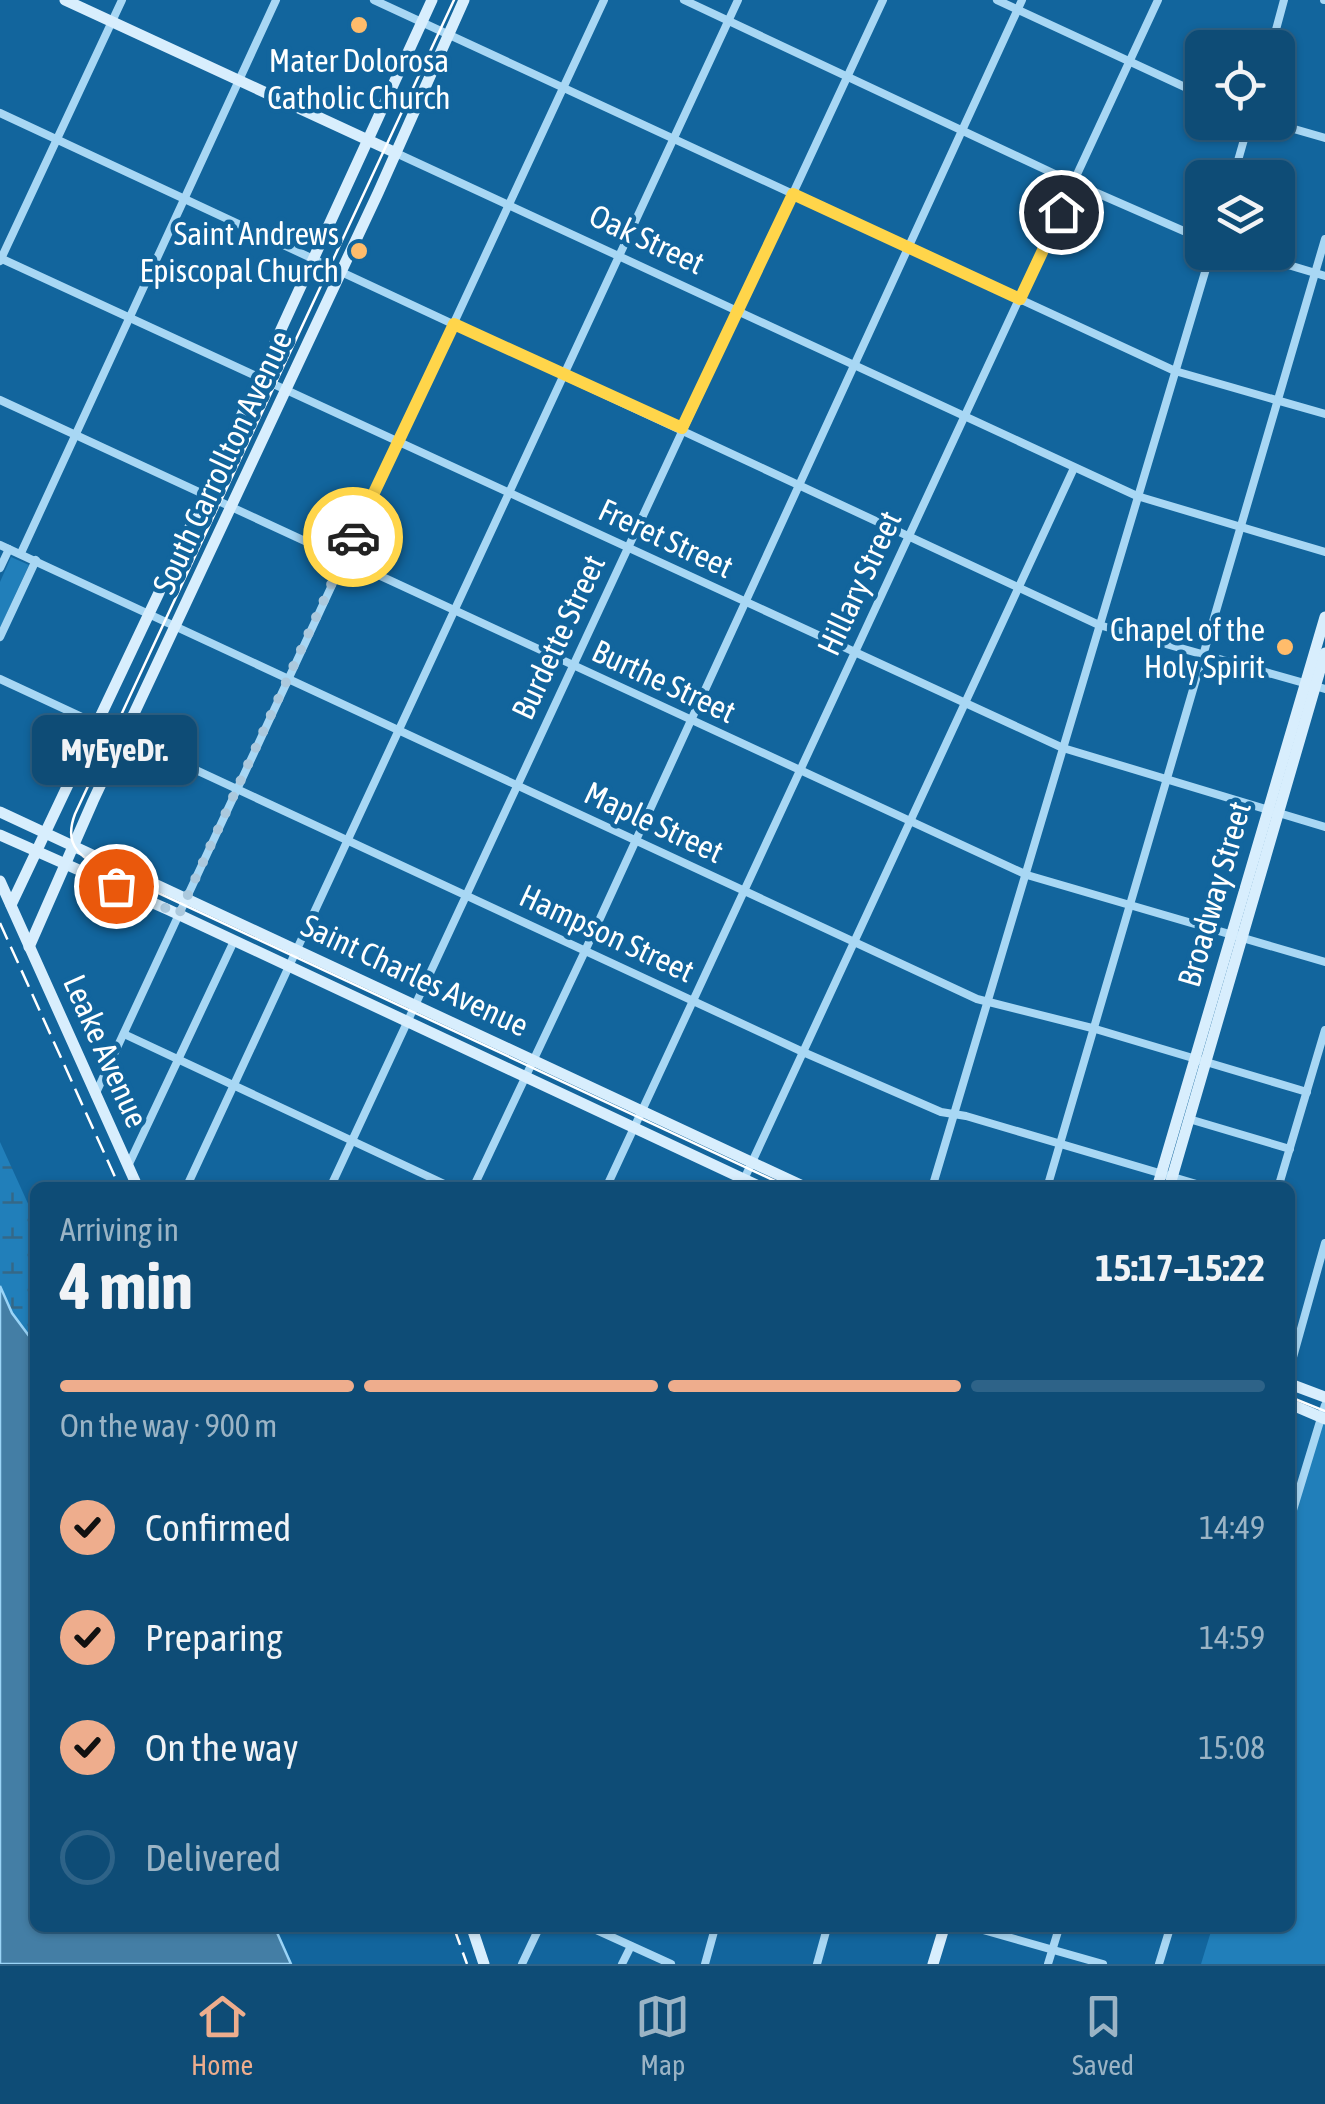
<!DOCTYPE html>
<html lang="en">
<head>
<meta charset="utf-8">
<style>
	:root { --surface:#0e4c76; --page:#1c567e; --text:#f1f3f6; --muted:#9bb4c5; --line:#2e6388; --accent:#eead8d }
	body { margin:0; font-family:"Asap Condensed",sans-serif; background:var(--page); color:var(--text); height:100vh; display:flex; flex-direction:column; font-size:38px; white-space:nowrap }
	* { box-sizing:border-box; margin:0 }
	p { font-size:32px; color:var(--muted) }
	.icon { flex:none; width:55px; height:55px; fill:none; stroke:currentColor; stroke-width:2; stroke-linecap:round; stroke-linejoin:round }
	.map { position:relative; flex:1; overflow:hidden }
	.details { position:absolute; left:30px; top:1182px; width:1265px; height:750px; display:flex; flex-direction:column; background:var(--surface); border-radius:15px; box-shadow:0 2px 8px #0004,0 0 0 2px var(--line) }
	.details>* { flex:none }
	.controls { position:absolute; left:1185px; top:30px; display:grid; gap:20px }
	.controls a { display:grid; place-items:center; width:110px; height:110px; border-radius:15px; background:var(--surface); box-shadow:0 2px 8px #0004,0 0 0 2px var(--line); font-size:50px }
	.pin { position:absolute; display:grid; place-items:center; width:85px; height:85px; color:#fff; margin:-42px; border:5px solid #fff; border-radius:50%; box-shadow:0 2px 10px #0007 }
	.courier { position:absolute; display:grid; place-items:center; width:100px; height:100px; margin:-50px; border:8px solid #ffd54a; border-radius:50%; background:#fff; color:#222; box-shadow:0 2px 12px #0007 }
	.bubble { position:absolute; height:70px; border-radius:15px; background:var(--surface); box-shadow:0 2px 8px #0004,0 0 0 2px var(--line); font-size:32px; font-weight:700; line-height:70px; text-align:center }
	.head em { font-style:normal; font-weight:700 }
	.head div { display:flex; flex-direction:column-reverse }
	.head { display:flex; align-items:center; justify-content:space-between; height:170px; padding:0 30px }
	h1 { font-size:65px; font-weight:700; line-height:75px }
	.bar { display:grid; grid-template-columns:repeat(4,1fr); gap:15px 10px; align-content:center; height:120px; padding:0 30px }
	.bar i { height:12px; border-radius:8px; background:var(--line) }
	.bar .selected { background:var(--accent) }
	.bar p { grid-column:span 4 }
	ol { padding:0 30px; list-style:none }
	li { display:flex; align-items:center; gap:30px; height:110px }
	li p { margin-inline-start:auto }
	li .icon { padding:10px; border-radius:50%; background:var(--accent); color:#111; stroke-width:4 }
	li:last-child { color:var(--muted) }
	li i { width:55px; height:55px; border:5px solid var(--line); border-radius:50% }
	.menu { display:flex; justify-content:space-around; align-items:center; height:140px; border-top:2px solid var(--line); background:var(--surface); font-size:28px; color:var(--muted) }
	.menu a { display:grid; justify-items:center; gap:5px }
	.menu .selected { color:var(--accent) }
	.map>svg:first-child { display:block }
	.green { fill:#217fba }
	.wetland { fill:url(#wetland-marsh) }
	.water { fill:#447ea5; stroke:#9ad4f7; stroke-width:2.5 }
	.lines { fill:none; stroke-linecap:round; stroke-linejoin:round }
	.street { stroke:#a8d7f4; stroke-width:8 }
	.secondary { stroke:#d8eefd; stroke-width:11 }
	.tram { stroke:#fff; stroke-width:2.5 }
	.rail { stroke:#fff; stroke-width:2.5; stroke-dasharray:18 8; stroke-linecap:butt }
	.done { stroke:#acc9dd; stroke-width:10; stroke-dasharray:0 18 }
	.route { stroke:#ffd54a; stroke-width:12 }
	.poi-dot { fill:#ffbc6b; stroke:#12659d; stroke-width:4 }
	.labels { text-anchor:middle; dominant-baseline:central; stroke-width:9; stroke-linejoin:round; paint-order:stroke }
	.poi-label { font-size:32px; fill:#fff; stroke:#12659d; text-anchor:end }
	.street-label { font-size:32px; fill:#fff; stroke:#12659d }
</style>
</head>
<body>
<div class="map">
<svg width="1325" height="1964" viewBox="0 0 1325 1964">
	<defs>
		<pattern id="wetland-marsh" width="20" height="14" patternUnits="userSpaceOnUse" patternTransform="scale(2.5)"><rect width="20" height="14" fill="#217fba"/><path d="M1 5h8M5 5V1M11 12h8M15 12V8" fill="none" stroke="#346888"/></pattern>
	</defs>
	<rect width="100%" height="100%" fill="#12659d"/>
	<!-- green -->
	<g class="green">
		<polygon points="11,557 29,565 0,628 0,582"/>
		<polygon points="1322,1422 1325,1423 1325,1964 1201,1964 1212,1928 1290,1928 1290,1525"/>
	</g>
	<!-- wetland -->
	<polygon class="wetland" points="0,1142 35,1219 35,1370 0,1318"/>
	<!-- water -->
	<polygon class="water" points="0,1286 12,1313 35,1344 35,1928 275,1928 291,1964 0,1964"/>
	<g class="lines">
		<!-- street -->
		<g class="street">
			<polyline points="374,0 1175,371 1325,414"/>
			<polyline points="684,0 1074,183 1202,239"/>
			<polyline points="997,0 1202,95"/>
			<polyline points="1324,0 1325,0"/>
			<polyline points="1271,48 1284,0"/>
			<polyline points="0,113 1099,625 1325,689"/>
			<polyline points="1270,122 1325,138"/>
			<polyline points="396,153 1137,496 1325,552"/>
			<polyline points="1233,178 1249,122"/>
			<polyline points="1245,252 1325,276"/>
			<polyline points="0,258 1063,748 1325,827"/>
			<polyline points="0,261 122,0"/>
			<polyline points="0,400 1027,875 1325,962"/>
			<polyline points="0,545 977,999 1092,1028 1307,1092"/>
			<polyline points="21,553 276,0"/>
			<polyline points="0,568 9,549"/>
			<polyline points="0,637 36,560"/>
			<polyline points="0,679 803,1052 941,1112 966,1116 1210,1188"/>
			<polyline points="124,1034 453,1188"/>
			<polyline points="95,1095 604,0"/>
			<polyline points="1189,1119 1290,1149"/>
			<polyline points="128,1166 234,941"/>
			<polyline points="186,1188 738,0"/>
			<polyline points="330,1188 883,0"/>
			<polyline points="473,1188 585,951 1022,0"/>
			<polyline points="606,1188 1158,0"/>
			<polyline points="740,1188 1074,468"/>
			<polyline points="932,1188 1211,252"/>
			<polyline points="1047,1188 1325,239"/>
			<polyline points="1278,1188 1325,1030"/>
			<polyline points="1290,1368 1325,1243"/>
			<polyline points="1290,1520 1325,1405"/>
			<polyline points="592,1928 671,1964"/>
			<polyline points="976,1928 1103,1964"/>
			<polyline points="522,1964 539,1928"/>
			<polyline points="622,1964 631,1946"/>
			<polyline points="705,1964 715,1928"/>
			<polyline points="817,1964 827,1928"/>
			<polyline points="1048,1964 1059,1928"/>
			<polyline points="1159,1964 1170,1928"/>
		</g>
		<!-- secondary -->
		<g class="secondary">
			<polyline points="65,0 396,153"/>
			<polyline points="0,812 807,1188"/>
			<polyline points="0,835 169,910 763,1188"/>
			<polyline points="0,881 138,1188"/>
			<polyline points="11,905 201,504 432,0"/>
			<polyline points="29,947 93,801 378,193 464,0"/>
			<polyline points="1157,1188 1325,617"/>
			<polyline points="1169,1188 1325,653"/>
			<polyline points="1290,1384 1325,1397"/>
			<polyline points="1290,1404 1325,1419"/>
			<polyline points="472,1928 484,1964"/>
			<polyline points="933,1964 944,1928"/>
		</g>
		<!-- tram -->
		<g class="tram">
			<path d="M454 0 75 814C67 835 71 850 90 861L790 1188"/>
			<polyline points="1290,1397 1325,1411"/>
		</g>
		<!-- rail -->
		<g class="rail">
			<polyline points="0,923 120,1188"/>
			<polyline points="454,1928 467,1964"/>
		</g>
	</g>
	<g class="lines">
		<!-- done -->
		<polyline class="done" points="116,886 179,914 353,537"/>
		<!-- route -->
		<polyline class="route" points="353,537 454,324 682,428 793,194 1020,299 1061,212"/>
	</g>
	<!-- markers -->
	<g class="poi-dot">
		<circle cx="359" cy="25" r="10"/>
		<circle cx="359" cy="251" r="10"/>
		<circle cx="1285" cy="647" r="10"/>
	</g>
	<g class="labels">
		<!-- poi labels -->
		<g class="poi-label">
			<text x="359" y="60" text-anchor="middle">Mater Dolorosa<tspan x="359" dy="37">Catholic Church</tspan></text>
			<text x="339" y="233">Saint Andrews<tspan x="339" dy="37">Episcopal Church</tspan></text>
			<text x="1265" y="629">Chapel of the<tspan x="1265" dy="37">Holy Spirit</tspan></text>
		</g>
		<!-- street labels -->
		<g class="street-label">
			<text transform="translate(647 239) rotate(25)">Oak Street</text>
			<text transform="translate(222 462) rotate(-65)">South Carrollton Avenue</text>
			<text transform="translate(666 538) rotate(25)">Freret Street</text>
			<text transform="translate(859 583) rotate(-65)">Hillary Street</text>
			<text transform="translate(558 637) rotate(-65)">Burdette Street</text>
			<text transform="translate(664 681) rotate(25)">Burthe Street</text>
			<text transform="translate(654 822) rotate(25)">Maple Street</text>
			<text transform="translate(1214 894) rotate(-74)">Broadway Street</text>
			<text transform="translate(607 933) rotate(25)">Hampson Street</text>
			<text transform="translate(415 975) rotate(25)">Saint Charles Avenue</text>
			<text transform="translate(106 1051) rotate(66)">Leake Avenue</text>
		</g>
	</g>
</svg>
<div class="controls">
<a><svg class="icon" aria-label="locate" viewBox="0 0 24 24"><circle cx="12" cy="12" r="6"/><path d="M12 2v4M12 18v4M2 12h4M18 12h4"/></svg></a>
<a><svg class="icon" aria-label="layers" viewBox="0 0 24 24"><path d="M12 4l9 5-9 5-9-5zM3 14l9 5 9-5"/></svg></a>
</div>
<div class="pin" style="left:116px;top:886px;background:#ea580c"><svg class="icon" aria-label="bag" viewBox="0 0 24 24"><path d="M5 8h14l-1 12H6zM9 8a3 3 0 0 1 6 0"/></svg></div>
<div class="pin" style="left:1061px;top:212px;background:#1f2937"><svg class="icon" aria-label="home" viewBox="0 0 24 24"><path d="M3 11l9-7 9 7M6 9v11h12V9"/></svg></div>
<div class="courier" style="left:353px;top:537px"><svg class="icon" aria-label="car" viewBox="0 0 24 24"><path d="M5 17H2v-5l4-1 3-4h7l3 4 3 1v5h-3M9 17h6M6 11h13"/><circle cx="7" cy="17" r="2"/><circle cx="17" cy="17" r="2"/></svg></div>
<div class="bubble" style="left:32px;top:715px;width:165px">MyEyeDr.</div>
<section class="details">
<div class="head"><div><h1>4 min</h1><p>Arriving in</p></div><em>15:17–15:22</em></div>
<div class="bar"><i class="selected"></i><i class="selected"></i><i class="selected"></i><i></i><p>On the way · 900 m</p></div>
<ol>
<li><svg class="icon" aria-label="check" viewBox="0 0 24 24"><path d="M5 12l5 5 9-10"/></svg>Confirmed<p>14:49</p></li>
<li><svg class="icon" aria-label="check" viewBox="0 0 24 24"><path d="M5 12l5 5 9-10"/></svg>Preparing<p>14:59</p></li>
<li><svg class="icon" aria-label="check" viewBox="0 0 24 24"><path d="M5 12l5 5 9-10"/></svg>On the way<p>15:08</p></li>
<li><i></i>Delivered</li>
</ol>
</section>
</div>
<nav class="menu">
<a class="selected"><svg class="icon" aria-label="home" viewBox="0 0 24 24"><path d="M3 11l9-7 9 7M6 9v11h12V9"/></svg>Home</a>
<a><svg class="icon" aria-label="map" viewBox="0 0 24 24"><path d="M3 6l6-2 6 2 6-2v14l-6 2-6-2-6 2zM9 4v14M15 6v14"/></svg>Map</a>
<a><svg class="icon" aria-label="saved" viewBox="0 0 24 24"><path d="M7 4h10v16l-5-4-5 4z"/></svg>Saved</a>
</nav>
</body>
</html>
